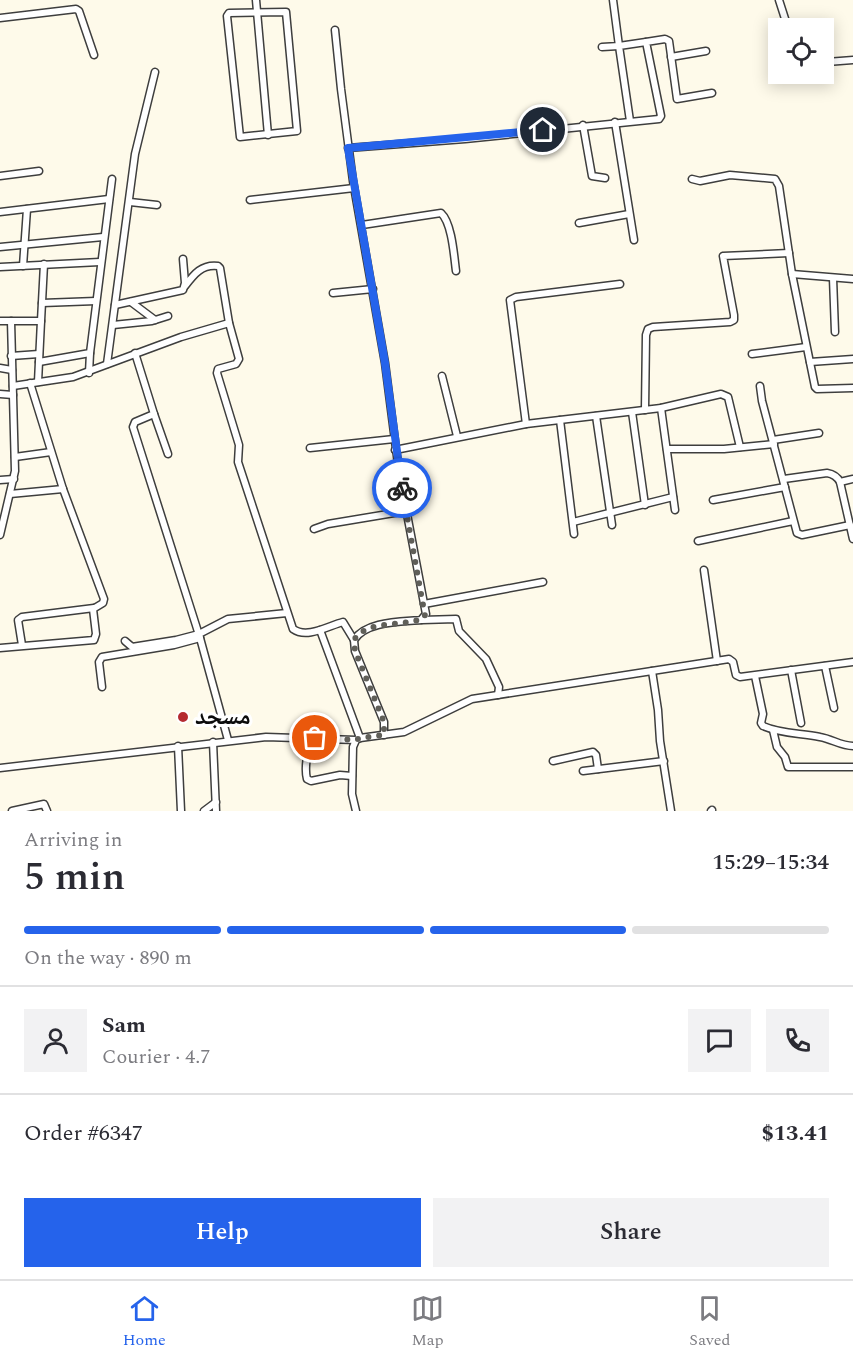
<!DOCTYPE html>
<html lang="en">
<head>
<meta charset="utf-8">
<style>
	:root { --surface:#fff; --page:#f2f2f3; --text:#2b2b33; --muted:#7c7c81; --line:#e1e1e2; --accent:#2563eb }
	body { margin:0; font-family:Spectral,"Noto Naskh Arabic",serif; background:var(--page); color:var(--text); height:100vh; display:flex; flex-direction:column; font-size:22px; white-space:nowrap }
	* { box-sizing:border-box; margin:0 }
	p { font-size:20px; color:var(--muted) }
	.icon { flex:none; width:33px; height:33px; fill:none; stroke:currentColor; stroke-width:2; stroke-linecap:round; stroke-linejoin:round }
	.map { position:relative; height:811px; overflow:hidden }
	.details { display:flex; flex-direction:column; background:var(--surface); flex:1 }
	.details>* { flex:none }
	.controls { position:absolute; left:768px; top:18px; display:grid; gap:12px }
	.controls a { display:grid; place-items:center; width:66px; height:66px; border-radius:0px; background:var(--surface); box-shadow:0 3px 15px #0003; font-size:30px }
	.pin { position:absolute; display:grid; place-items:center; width:51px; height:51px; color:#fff; margin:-26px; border:3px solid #fff; border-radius:50%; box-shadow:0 2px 6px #0007 }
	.courier { position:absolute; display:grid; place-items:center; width:60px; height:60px; margin:-30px; border:4px solid #2563eb; border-radius:50%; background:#fff; color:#222; box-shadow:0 2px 8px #0007 }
	.head em { font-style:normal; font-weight:600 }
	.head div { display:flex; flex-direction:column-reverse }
	.head { display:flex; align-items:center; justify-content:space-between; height:102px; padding:0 24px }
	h1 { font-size:39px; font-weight:600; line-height:45px }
	.bar { display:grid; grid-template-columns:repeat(4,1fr); gap:9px 6px; align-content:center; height:72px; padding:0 24px }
	.bar i { height:8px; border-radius:4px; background:var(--line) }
	.bar .active { background:var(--accent) }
	.bar p { grid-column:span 4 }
	.line { display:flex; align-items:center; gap:15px; padding:0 24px; border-top:2px solid var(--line) }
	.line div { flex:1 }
	.round { display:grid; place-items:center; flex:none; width:63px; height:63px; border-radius:0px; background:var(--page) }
	.button { display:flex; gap:12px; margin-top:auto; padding:12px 24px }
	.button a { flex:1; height:69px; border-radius:0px; background:var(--accent); color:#fff; font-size:24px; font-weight:600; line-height:69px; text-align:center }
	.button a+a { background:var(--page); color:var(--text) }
	.menu { display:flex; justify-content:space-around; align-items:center; height:84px; border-top:2px solid var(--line); background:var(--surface); font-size:16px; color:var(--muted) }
	.menu a { display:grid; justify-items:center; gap:3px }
	.menu .active { color:var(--accent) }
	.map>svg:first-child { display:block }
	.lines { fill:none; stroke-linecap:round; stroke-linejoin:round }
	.minor-casing { stroke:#3e3e3e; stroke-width:9 }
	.minor { stroke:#fff; stroke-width:6 }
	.done { stroke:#605f59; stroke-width:6; stroke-dasharray:0 10.8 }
	.route { stroke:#2563eb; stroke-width:8 }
	.poi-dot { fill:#b42a31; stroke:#fff; stroke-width:2 }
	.labels { text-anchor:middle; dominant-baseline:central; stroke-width:6; stroke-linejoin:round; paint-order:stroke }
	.poi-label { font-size:24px; font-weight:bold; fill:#0b0b0b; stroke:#fff; text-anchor:start }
</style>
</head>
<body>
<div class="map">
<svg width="853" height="811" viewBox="0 0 853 811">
	<rect width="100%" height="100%" fill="#fefaea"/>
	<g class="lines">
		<defs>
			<g id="minor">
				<polyline points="256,0 268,135"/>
				<polyline points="779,0 788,28"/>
				<polygon points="286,12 297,131 240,137 227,16 229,13"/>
				<polyline points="0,18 76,9 79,11 94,55"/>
				<path d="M335 30 341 89 353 181 385 363 399 472 426 614 421 620C401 622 366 621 354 640L355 651 384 722V735"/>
				<polyline points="602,47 619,46 613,0"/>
				<polyline points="671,57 706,51"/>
				<polyline points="827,62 853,60"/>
				<polyline points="630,121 619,46 646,42"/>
				<polyline points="615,122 634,240"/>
				<polyline points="583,125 592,176 605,178"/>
				<polyline points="348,148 465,139 659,119 661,116 646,42 665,39 669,41 677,99 712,93"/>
				<polyline points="0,176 39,171"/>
				<polyline points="692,179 700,181 730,175 775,179 779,186 792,274 815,387 817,389 853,388"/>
				<polyline points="250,200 354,188"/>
				<polyline points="130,202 157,205"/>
				<polyline points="0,212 109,199"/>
				<polyline points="579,223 629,214"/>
				<path d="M362 225 441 213C452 223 454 256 456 271"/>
				<polyline points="0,247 103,237"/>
				<polyline points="23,266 27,209"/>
				<polyline points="0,267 100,262"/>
				<polyline points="792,274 853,279"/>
				<polyline points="833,278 835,332"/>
				<path d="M185 286C194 274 202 264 218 266L220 268 229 323 239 359 236 364 218 369 217 373 239 445 238 462 293 629C307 639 328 626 343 622L354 640"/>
				<polyline points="333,293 373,289"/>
				<polyline points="131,302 155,320"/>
				<polyline points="42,303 96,301"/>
				<polyline points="115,305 183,290 185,283 183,259"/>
				<polyline points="0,321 41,321 44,264"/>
				<polyline points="113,325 152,321 168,316"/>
				<polyline points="135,353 154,414 135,422 133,427 200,638 228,740"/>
				<polyline points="752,354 806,347"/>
				<polyline points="11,356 39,354"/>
				<polyline points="39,362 90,353 112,179"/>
				<polyline points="810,362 853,359"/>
				<polyline points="107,364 135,154 155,72"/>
				<polyline points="0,368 12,370"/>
				<polyline points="89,373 90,353"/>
				<polyline points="442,376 457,436"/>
				<polyline points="38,382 41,321"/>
				<polyline points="13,386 73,377 181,337 229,323"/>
				<polyline points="760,386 762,401 797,533 802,535 850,525"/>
				<polyline points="0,394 13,395"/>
				<polyline points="661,408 675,510"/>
				<polyline points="645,410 646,335 648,329 653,327 730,322 734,320 734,315 723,256 789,253"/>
				<polyline points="632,412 645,505"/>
				<polyline points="154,414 168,454"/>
				<polyline points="596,416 612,525"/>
				<polyline points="560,420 574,534"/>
				<polyline points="526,424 510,300 516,297 620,284"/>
				<polyline points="773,440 819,433"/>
				<polyline points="310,448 394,439"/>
				<polyline points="667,449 724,449 774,444"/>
				<polyline points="395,450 526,424 661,408 721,394 728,397 740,447"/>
				<polyline points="15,457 51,452"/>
				<path d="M784 479 827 473C833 474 837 476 840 482L853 539"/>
				<polyline points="0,480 14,479"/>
				<polyline points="840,482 853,479"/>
				<polyline points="10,494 63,489"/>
				<polyline points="713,500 785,487"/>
				<polyline points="573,522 673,497"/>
				<polyline points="314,529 328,524 406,511"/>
				<polyline points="0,535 15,471 11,321"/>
				<polyline points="698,541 793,521"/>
				<polyline points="704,570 717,661"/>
				<polyline points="424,604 543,582"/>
				<polyline points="422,620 456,619 459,631 486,659 499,687 498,695"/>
				<polyline points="320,630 360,738"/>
				<polyline points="125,641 132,647 176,640 199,634 228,619 287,613"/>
				<polyline points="22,645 18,620 22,617 94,608"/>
				<polyline points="0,648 94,640 96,634 93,609 103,603 104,599 63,489 30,383"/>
				<polyline points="825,666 834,708"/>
				<polyline points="791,670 801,723"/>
				<polyline points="652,671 658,710 660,741 671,811"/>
				<path d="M755 676 763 714 761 723 763 726C781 734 801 733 820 737 832 739 841 746 853 746"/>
				<polyline points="102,687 99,662 102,657 174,645 200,638"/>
				<polyline points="773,730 777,747 785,757 788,767 853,767"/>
				<path d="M315 738C314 745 310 747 308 753 306 760 305 772 307 779L311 781 340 775 352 776"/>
				<polyline points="213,742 216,811"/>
				<polyline points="178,746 181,811"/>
				<polyline points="553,761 593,752 596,755 598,769"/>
				<polyline points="0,768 266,737 356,740"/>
				<polyline points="583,771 664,761"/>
				<polyline points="12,811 44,804 47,811"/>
				<polyline points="204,811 216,802"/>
				<polyline points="356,811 352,794 353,747 356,740 360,738 404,732 472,699 729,659 733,662 736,675 740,677 853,662"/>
				<polyline points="711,811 712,810"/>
			</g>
		</defs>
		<!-- minor casing -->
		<use href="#minor" class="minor-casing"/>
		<!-- minor -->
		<use href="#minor" class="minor"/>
	</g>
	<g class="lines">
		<!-- done -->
		<path class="done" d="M315 738 356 740 360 738 384 735V722L355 651 354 640C369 617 410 629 425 616L402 488"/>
		<!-- route -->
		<polyline class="route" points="402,488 385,363 348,148 543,130"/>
	</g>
	<!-- markers -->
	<circle class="poi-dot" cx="183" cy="717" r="6"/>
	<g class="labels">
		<!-- poi labels -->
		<g class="poi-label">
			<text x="195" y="717">مسجد</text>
		</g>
	</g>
</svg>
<div class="controls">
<a><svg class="icon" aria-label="locate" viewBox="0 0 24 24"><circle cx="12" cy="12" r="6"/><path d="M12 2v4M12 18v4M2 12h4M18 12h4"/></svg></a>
</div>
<div class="pin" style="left:315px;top:738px;background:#ea580c"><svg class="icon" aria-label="bag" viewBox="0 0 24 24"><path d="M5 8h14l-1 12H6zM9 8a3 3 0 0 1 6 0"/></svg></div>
<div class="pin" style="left:543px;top:130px;background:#1f2937"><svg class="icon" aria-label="home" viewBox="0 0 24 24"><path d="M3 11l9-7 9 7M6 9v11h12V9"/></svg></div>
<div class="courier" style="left:402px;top:488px"><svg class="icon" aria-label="bike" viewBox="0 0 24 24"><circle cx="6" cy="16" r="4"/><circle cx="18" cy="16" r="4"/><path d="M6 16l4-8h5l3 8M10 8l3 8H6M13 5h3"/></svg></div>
</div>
<section class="details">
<div class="head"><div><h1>5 min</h1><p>Arriving in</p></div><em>15:29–15:34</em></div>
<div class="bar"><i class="active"></i><i class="active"></i><i class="active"></i><i></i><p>On the way · 890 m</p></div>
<div class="line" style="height:108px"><a class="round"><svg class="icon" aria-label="person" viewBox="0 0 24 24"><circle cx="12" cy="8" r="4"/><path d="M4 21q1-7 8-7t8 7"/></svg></a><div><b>Sam</b><p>Courier · 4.7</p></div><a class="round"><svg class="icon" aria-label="chat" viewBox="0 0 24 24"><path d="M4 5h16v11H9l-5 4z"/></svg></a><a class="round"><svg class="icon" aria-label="phone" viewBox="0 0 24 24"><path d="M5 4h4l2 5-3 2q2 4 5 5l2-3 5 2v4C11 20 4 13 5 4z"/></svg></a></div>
<div class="line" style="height:78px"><div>Order #6347</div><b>$13.41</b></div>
<div class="button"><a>Help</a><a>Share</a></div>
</section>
<nav class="menu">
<a class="active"><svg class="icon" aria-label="home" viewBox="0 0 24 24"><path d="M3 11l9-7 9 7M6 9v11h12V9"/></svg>Home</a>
<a><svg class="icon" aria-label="map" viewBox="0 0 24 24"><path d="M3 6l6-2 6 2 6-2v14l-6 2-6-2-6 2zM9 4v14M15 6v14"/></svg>Map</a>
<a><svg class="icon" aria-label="saved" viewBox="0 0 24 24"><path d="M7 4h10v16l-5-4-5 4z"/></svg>Saved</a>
</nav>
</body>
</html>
